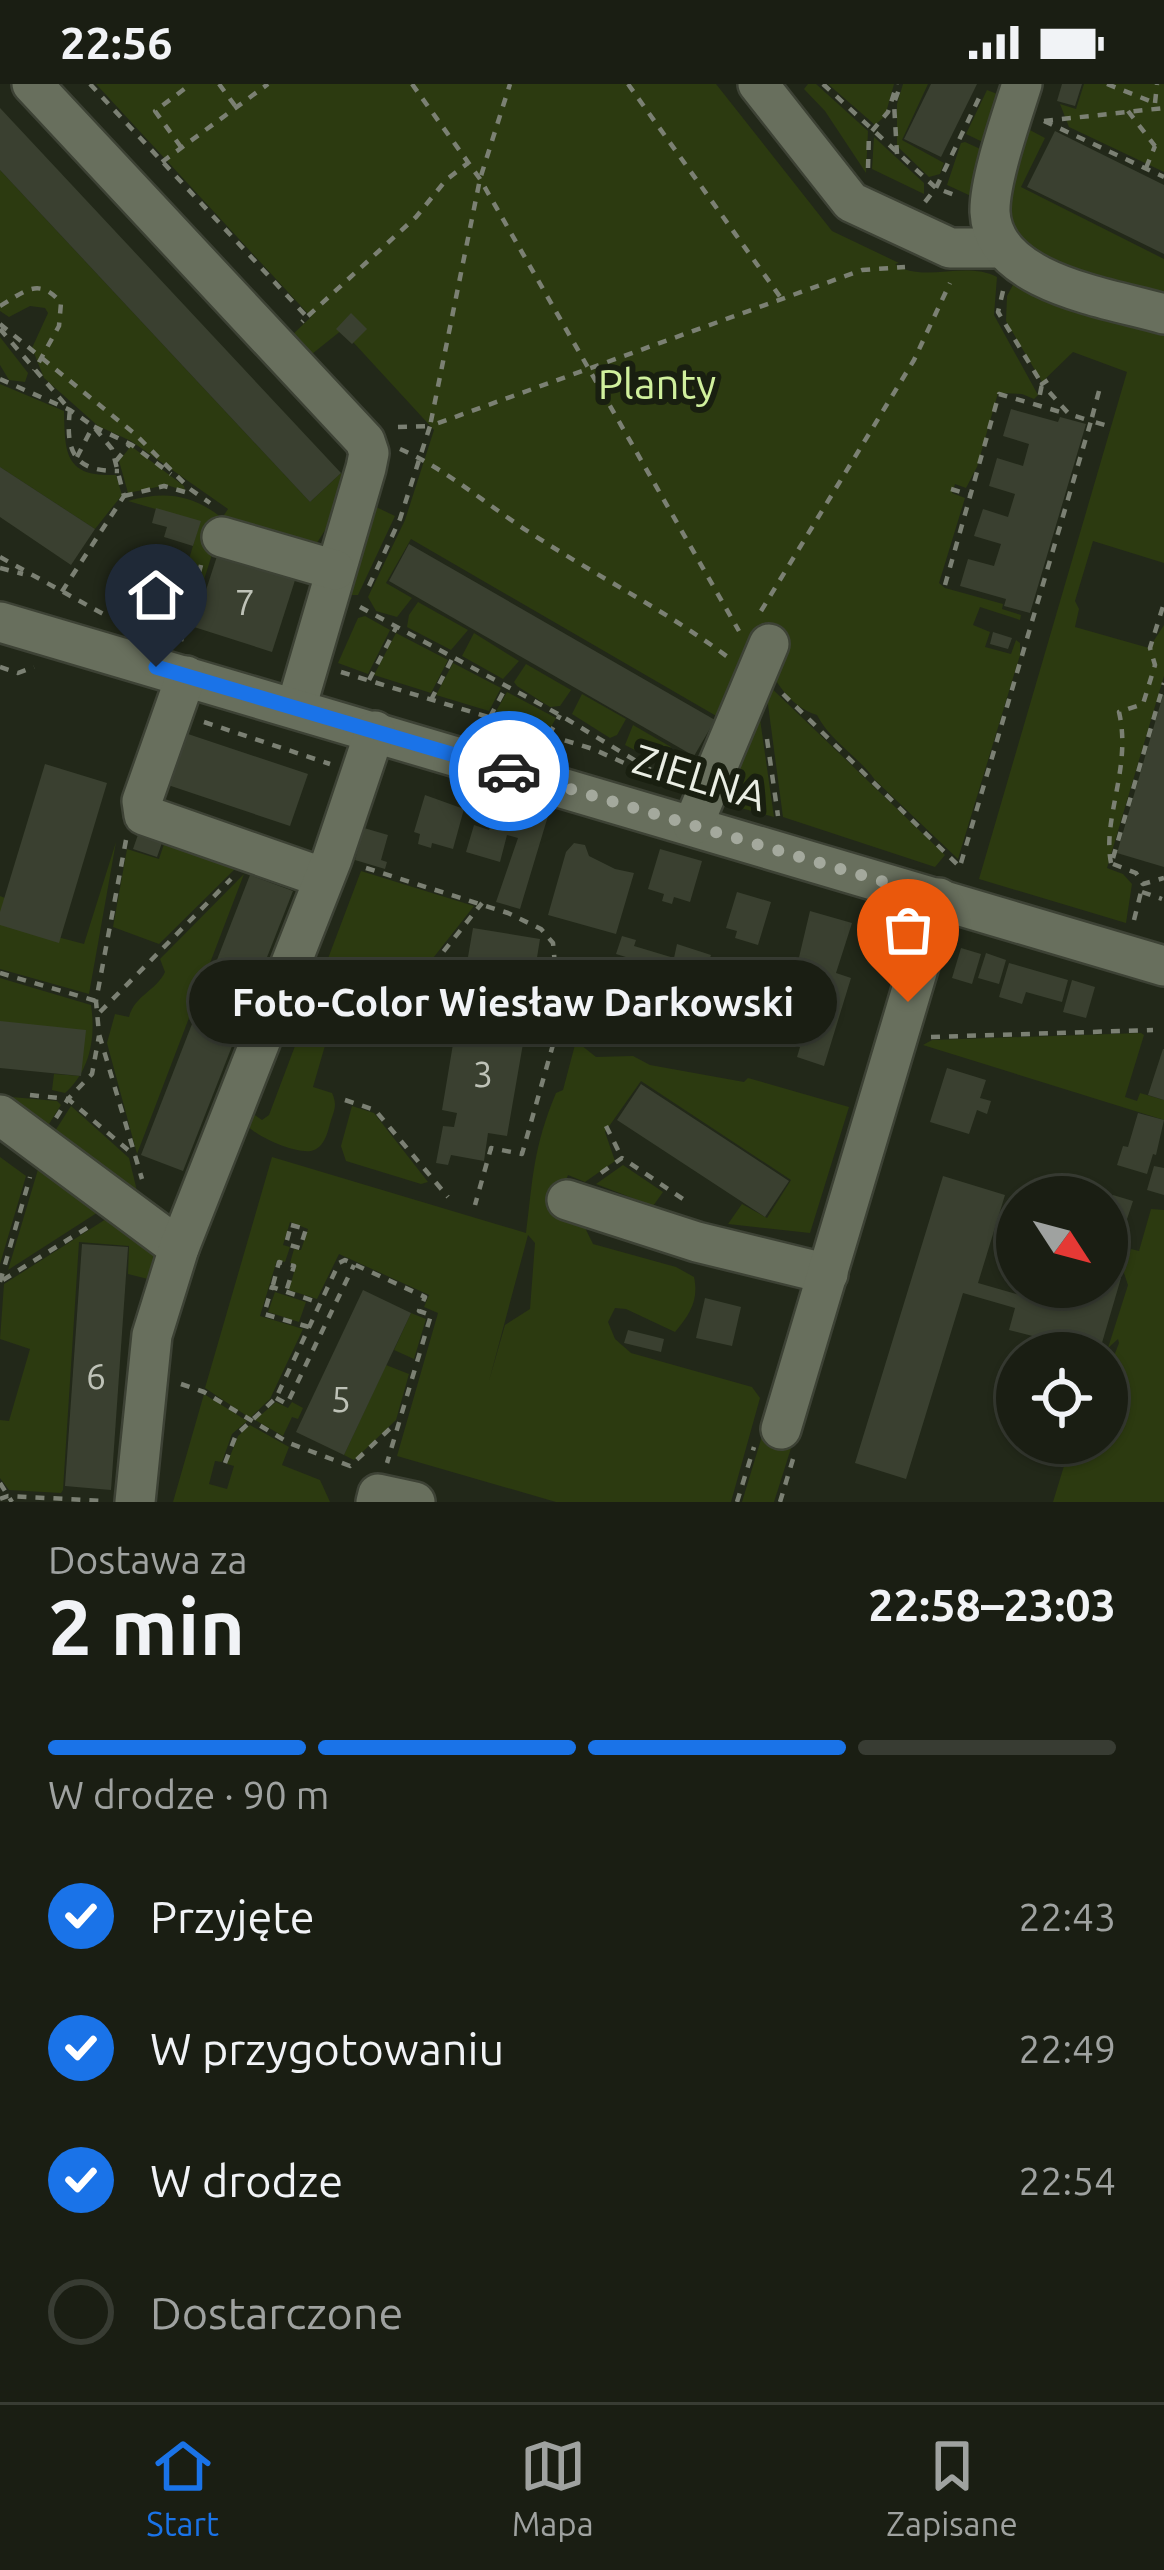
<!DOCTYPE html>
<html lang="pl">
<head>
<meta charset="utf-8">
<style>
	:root { --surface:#1a1e13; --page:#272b21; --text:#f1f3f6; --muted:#9fa2a0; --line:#383c33; --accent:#1a73e8 }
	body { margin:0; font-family:Ubuntu,sans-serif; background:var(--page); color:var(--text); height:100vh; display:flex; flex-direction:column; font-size:45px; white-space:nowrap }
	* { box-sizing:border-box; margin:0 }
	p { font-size:39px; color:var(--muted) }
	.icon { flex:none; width:66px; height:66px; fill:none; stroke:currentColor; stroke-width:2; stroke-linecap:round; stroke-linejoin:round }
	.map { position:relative; height:1418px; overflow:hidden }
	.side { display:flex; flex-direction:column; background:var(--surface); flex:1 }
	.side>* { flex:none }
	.needle { width:78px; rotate:126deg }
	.fabs { position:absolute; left:996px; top:1092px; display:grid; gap:24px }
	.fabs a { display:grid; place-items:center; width:132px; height:132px; border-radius:50%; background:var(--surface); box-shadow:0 3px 9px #0004,0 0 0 3px var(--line); font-size:60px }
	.pin { position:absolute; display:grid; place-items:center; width:102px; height:102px; color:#fff; margin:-123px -51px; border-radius:50% 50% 50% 0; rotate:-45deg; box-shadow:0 0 12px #0007 }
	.pin .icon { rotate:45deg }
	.courier { position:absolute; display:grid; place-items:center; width:120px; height:120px; margin:-60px; border:9px solid #1a73e8; border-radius:50%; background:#fff; color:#222; box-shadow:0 3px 15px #0007 }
	.bubble { position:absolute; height:84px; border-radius:42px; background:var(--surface); box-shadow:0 3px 9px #0004,0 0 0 3px var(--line); font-size:39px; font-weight:600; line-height:84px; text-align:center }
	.headline em { font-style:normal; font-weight:600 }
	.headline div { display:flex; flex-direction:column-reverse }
	.headline { display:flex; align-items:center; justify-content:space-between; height:204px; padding:0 48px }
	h1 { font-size:78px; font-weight:600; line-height:90px }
	.bar { display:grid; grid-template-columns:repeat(4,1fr); gap:18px 12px; align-content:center; height:144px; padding:0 48px }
	.bar i { height:15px; border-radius:9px; background:var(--line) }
	.bar .current { background:var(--accent) }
	.bar p { grid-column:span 4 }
	ol { padding:0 48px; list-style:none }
	li { display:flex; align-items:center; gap:36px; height:132px }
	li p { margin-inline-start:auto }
	li .icon { padding:12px; border-radius:50%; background:var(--accent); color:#fff; stroke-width:4 }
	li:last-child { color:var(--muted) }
	li i { width:66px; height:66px; border:6px solid var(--line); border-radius:50% }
	.status { display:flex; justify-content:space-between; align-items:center; height:84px; padding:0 60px; background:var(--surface); direction:ltr }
	.status svg { height:33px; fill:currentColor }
	.menu { display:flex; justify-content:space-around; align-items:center; height:168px; border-top:3px solid var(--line); background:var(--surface); font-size:33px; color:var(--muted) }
	.menu a { display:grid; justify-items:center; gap:6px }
	.menu .current { color:var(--accent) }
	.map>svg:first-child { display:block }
	.green { fill:#2c3a10; fill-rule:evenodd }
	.building { fill:#3a4030 }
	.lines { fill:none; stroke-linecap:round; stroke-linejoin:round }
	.minor-casing { stroke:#3d4235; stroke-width:44 }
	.path { stroke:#7b8073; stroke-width:4.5; stroke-dasharray:9 9; stroke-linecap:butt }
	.minor { stroke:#686f5d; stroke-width:39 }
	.done { stroke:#a4a99d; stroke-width:12; stroke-dasharray:0 21.6 }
	.route { stroke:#1a73e8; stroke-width:15 }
	.labels { text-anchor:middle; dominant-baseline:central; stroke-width:12; stroke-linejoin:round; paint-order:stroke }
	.number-label { font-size:36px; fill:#bec2b7 }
	.park-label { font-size:42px; fill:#d0f09d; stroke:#191f10 }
	.street-label { font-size:42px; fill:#eaeee4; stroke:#191f10 }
</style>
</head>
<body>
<div class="status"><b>22:56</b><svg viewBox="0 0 49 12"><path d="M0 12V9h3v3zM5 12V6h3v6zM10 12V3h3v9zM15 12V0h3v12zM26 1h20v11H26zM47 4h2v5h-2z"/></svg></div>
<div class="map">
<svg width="1164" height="1418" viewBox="0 0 1164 1418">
	<rect width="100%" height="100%" fill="#222819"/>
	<!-- green -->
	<g class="green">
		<path d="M96 0H716L832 147 899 179 895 180C922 200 965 176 997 193L994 231 1038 311 1034 315 1022 310 998 309 977 383 966 404 955 400 952 409 965 414 939 499 945 504 1003 520 1002 525 1021 531 1020 536 980 523 973 541 990 548 985 563 1011 570 1016 556 1020 559V571L958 775 875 696C859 673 830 657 817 631 781 620 769 581 750 552L718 633 411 455 386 499 412 514 397 533 376 527 368 513 405 436 434 346 342 246 307 274 291 252 311 233Z"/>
		<polygon points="808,0 816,0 868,47 866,89 825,27 804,5"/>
		<polygon points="828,0 894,0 885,32 875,41"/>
		<polygon points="903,0 928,0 902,56 944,79 940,90 929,93 897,62 897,20"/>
		<polygon points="1084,0 1164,0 1164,88 1069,43 1060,20 1076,25"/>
		<polygon points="987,6 1005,13 991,62 966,50"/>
		<polygon points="1026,44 1045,54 1021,103 1164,175 1164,219 1041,183 1000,123"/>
		<polygon points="874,53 924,99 924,110 872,85"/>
		<polygon points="965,58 987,68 971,112 947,101 961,59"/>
		<path d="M0 86 310 418 341 389 345 393 327 443 310 470 215 461 190 540 171 536 200 438 128 417C164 407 192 410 222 434L228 425 131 357 98 342 44 294 32 264 48 229 45 224 30 222 9 233 0 227Z"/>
		<polygon points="1014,199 1031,210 1043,208 1053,217 1164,250 1164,479 1093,457 1075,517 1079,525 1075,543 1149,564 1164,541 1164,592 1107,784 1123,790 1132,800 1126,839 979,795 1127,288 1073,268 1042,298 1006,237 1007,212"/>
		<polygon points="0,253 28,289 25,298 9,296 0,281"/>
		<path d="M0 300 64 327C65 370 65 393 116 391L122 411 95 445 0 383Z"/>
		<polygon points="131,362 184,402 185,407 167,401 128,409 119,377"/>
		<polygon points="374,422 395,432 358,511 349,511"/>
		<polygon points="418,518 468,546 451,566 407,543 409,531"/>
		<polygon points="365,532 390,546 368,590 338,579 358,534"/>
		<polygon points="396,549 448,576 431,609 374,591"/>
		<polygon points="474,549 519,577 503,595 462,572"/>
		<polygon points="453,579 501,604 489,627 436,611"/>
		<polygon points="526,580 571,606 560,622 550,623 517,602 514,598"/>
		<polygon points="765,598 945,771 935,783 783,733"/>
		<polygon points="507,608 556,634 550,645 495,629"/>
		<polygon points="582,610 626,635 617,651 610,654 572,630"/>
		<polygon points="759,628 774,733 711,716"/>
		<polygon points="633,641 671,663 662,680 625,661"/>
		<polygon points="166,754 240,780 159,860 113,843 127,765 159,775"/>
		<polygon points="116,758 89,910 0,885 0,812 15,818 16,842 84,860"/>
		<path d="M361 787 474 822 404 911 344 896 313 1003 332 1009C337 1020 335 1025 331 1036 328 1047 325 1064 311 1067 295 1070 250 1051 243 1036L246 1025 262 1036 269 1031Z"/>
		<path d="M244 790 137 1070 107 959 115 930 129 933C135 911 156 907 165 888L160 875Z"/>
		<path d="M0 894 91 921C96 953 90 987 65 1009L52 1006 54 990 81 992 0 937Z"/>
		<polygon points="1141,949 1144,951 1125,1013 1137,1017 1140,1009 1164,1016 1164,1036 923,961 932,956"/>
		<path d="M576 957 596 973 633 972 650 981 744 998 748 994 849 1023 810 1149 728 1140 742 1120 767 1134 791 1096 641 997 605 1048 615 1077 585 1098 568 1091 564 1101 593 1160 676 1183 694 1193C699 1216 690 1230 675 1248L626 1225 615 1224 608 1238 615 1255 631 1269 752 1303 760 1314 731 1418H556L397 1372 438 1229 424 1223 429 1211 339 1170 317 1215 289 1206 296 1181 290 1179 294 1165 301 1166 308 1145 290 1138 283 1161 290 1163 285 1178 277 1176 260 1232 303 1245 270 1315 250 1334 205 1304 272 1073 526 1149C533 1094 533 1064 556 1009L563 1006ZM528 1151 535 1159 530 1225 505 1241 489 1297Z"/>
		<polygon points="0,1012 57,1017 61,1021 40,1054 0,1024"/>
		<polygon points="71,1022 129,1074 137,1107 125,1115 48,1058"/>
		<polygon points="352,1022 374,1029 428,1098 421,1100 346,1077 341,1062"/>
		<polygon points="42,1072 106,1123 8,1186"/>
		<polygon points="0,1073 26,1092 0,1180"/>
		<polygon points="623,1081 663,1108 653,1122 596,1100"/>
		<polygon points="1151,1125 1164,1126 1164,1418 1053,1418 1071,1359 1107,1359 1107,1275 1112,1277 1119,1259 1118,1255 1108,1264 1128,1201 1123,1186 1131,1165 1139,1167"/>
		<polygon points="106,1135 117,1137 161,1167 152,1196 128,1190 129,1162 79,1158 63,1406 61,1409 9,1406 0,1394 0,1336 9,1337 30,1265 0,1255 4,1200"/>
		<polygon points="275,1208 306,1218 299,1238 268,1228"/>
		<polygon points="411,1229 426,1235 414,1275 394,1266"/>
		<polygon points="386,1281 409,1290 396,1336 354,1376 344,1371"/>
		<polygon points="204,1310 247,1337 232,1350 222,1378 215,1377 209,1400 227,1405 234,1382 227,1380 238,1352 250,1341 289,1363 282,1381 320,1396 330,1418 173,1418"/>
		<polygon points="276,1318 288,1324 292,1318 303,1324 298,1335 292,1333 283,1352 255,1336"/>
		<polygon points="762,1352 792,1361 774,1418 742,1418"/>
	</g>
	<!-- building -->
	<g class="building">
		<polygon points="931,0 977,0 941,73 904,55"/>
		<polygon points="1062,0 1082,0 1075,22 1057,17"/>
		<polygon points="0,24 341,389 310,418 0,86"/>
		<polygon points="1055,47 1164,101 1164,170 1027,103"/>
		<polygon points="351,229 367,245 352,260 336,245"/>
		<polygon points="1011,325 1058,338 1060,333 1086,340 1030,529 1004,522 1006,515 960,502 968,475 994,482 1001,460 974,452 983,425 1008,433 1015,410 989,402 997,374 1023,382 1029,360 1003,352"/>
		<polygon points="0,383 95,445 71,481 0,433"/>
		<polygon points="156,424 201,437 193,462 164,453 167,443 152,439"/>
		<polygon points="409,460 715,636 694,672 389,497"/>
		<polygon points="219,466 297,490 272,568 194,543"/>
		<polygon points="132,476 184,492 171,536 119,520"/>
		<polygon points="993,548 1012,554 1008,565 990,560"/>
		<polygon points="1163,611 1164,611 1164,783 1117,769"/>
		<polygon points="182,648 308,690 290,742 165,700"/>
		<polygon points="45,680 107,699 59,859 0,841 0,828"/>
		<polygon points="425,711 464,725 453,765 432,759 431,764 418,760 420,750 414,748"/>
		<polygon points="497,718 548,732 520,825 496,818 518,754 507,751 500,778 466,768 474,741 489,746"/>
		<polygon points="141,742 165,750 157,773 133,765"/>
		<polygon points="364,744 388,751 381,776 387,778 385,785 355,776"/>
		<polygon points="574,759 585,761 589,772 615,785 634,789 616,850 548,831 566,768"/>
		<polygon points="660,765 702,777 690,818 674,813 672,820 662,817 664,810 648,805"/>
		<polygon points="250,791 293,807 183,1087 141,1071"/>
		<polygon points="737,808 771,818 758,861 735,854 737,847 726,844"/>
		<polygon points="810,827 852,839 836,889 851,894 824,982 797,973 800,963 787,959 797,927 787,924"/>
		<polygon points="473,844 540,855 528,929 538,931 535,950 525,948 507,1052 488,1049 484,1077 451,1071 448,1081 436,1079 443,1042 454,1043 457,1029 442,1026 455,948 470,951 474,928 459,925"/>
		<polygon points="622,852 636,856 634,862 674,874 677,860 711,871 709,877 753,890 741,933 697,919 700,907 649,891 652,881 616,870"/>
		<polygon points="961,864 981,870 972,900 952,894"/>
		<polygon points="986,869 1006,876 999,900 978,894"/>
		<polygon points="1009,879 1068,896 1062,918 1026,908 1022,920 999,913"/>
		<polygon points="1072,896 1095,903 1086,934 1063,928"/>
		<polygon points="0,937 86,946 81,992 0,984"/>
		<polygon points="1163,965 1164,965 1164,1016 1148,1011"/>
		<polygon points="947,984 986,996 980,1014 991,1017 987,1030 977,1026 969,1050 930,1038"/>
		<polygon points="641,1000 789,1097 765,1133 617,1036"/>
		<polygon points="1138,1029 1164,1036 1156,1071 1153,1070 1147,1090 1117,1081 1123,1062 1128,1063"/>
		<polygon points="1154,1082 1164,1084 1164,1111 1147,1106"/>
		<polygon points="943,1092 1005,1111 978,1199 1020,1211 1022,1203 1107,1203 1107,1190 1121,1194 1099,1269 1009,1246 1015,1224 963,1209 906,1395 855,1379"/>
		<polygon points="1113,1111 1133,1117 1126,1138 1107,1132"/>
		<polygon points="82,1160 128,1163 111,1406 65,1402"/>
		<polygon points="363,1206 411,1229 344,1371 296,1348"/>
		<polygon points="705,1214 741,1223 732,1262 696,1254"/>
		<polygon points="628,1246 664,1255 661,1268 624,1259"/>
	</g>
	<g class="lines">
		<defs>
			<g id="minor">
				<polyline points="32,0 365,357 369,369 366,384 296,624"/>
				<polyline points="758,0 851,118 950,164 1002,164"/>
				<path d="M1022 0C1012 32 989 97 990 128 993 199 1109 214 1164 230"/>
				<polyline points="222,453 335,486"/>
				<polyline points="0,538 1164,882"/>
				<polyline points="186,592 142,717 144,731 324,794"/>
				<polyline points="693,741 769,560"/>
				<polyline points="0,1031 179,1164"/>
				<polyline points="567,1116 697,1158 828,1190"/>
				<polyline points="781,1345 939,814"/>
				<polyline points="135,1418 152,1251 179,1164 332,775 375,647"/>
				<polyline points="376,1418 378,1410 415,1418"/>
			</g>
		</defs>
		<!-- minor casing -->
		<use href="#minor" class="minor-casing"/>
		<!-- path -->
		<g class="path">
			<polyline points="90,0 307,233 302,238"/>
			<polyline points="219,0 236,23"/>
			<polyline points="412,0 480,95 739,547"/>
			<polyline points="628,0 781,214"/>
			<polyline points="823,0 936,104 957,112"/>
			<polyline points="1107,0 1155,19"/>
			<polyline points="1155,19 1157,0"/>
			<polyline points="1128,27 1155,62 1164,62"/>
			<polyline points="1044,37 1164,93"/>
			<polyline points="1044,37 1164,24"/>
			<polyline points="872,47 888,28 897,0"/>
			<polyline points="181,63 155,27 191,0"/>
			<polyline points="897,70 894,19 901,0"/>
			<polyline points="162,78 268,0"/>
			<polyline points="868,84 869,48"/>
			<polyline points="1146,84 1155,62"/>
			<polyline points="925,118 936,104 980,12"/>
			<polyline points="1003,207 998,228 1042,300 1038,320"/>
			<path d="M0 222C24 208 39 192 61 219L59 242 34 287"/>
			<polyline points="308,232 416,133 446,96 468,79"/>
			<polyline points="0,240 135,350 188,403"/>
			<path d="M0 245 70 326C65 367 74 388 119 387"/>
			<polyline points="0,295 70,326 93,342 112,365 124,412 61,509"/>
			<polyline points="1099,307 1091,337 1105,341"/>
			<polyline points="398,343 430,342 480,95 510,0"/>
			<path d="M400 365C448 386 488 422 532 450 598 493 667 527 729 574"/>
			<polyline points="77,373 93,342 132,361 171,390"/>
			<polyline points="116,377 130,360"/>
			<polyline points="190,405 210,419"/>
			<polyline points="951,405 971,411"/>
			<polyline points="124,412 164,402 185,408 187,405"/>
			<polyline points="0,473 105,531"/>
			<polyline points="0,484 23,490"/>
			<polyline points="945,501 999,310 1064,329"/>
			<polyline points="369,502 400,435 430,342 862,186 905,183"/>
			<polyline points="360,523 560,631 674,700"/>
			<polyline points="761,527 914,276 950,199"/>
			<polyline points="181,557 201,481"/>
			<polyline points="0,583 18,589 34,583"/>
			<polyline points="341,588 593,665 660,695"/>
			<polyline points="369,596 397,542"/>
			<polyline points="783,610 963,786"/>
			<polyline points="431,616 453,573"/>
			<polyline points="490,633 506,603"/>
			<polyline points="204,638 330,680"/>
			<polyline points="549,651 560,631"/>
			<polyline points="767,655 778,732"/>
			<polyline points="126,756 96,917 99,950 142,1095"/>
			<polyline points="1113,774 1164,599"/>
			<polyline points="961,779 1091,337 1069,330 1042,300 1051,294"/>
			<path d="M1111 779C1102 734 1132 684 1119 628L1143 620 1155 581 1150 564 1164 519"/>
			<polyline points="1113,780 1136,789 1143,800 1164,794"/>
			<polyline points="366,784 508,829 541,845 553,859 560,936 522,1070 491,1064 475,1121"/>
			<polyline points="1142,808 1162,815"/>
			<polyline points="1134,836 1143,800"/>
			<polyline points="0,889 96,917"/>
			<polyline points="343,900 405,916 482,819"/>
			<polyline points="100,928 231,795"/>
			<polyline points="931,953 1153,946"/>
			<polyline points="30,1011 68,1015 135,1072"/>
			<polyline points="345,1016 375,1026 448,1113"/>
			<polyline points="56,1034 68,1015 92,990 99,952"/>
			<polyline points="606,1042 622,1074"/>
			<polyline points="601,1089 622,1074 686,1117"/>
			<polygon points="291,1141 306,1145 300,1164 286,1160"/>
			<polyline points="3,1196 90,1142"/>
			<polyline points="0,1198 30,1093"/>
			<polyline points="273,1201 279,1178 294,1182 286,1208"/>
			<polyline points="309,1243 264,1230 272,1203 320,1219"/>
			<polyline points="181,1300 204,1308 289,1359 350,1382 396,1339"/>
			<polyline points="276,1314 287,1320 354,1181"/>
			<polyline points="225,1379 236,1351 276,1314 339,1179 345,1176 425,1213 419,1227 431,1231 387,1379"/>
			<polyline points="0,1399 12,1418"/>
			<polyline points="0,1415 8,1412 104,1417"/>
			<polyline points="737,1418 754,1363"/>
			<polyline points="780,1418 793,1375"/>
		</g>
		<!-- minor -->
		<use href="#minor" class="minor"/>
	</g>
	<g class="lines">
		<!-- done -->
		<polyline class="done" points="509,687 939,814 908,918"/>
		<!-- route -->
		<polyline class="route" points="156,583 509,687"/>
	</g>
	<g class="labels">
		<!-- number labels -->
		<g class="number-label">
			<text x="245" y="517">7</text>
			<text x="483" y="989">3</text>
			<text x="96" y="1291">6</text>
			<text x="341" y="1314">5</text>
		</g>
		<!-- park labels -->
		<g class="park-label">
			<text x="657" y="299">Planty</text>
		</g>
		<!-- street labels -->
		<g class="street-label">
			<text transform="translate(700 693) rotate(17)">ZIELNA</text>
		</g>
	</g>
</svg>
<div class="fabs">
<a><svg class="needle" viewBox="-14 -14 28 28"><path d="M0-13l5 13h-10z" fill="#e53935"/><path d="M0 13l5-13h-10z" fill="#9fa2a0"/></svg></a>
<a><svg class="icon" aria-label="locate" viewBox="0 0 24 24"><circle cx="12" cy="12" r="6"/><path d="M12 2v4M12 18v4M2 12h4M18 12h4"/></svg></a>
</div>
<div class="pin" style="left:908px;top:918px;background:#ea580c"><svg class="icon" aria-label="bag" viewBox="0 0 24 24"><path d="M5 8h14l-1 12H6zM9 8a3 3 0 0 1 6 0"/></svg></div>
<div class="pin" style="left:156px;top:583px;background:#1f2937"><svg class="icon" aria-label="home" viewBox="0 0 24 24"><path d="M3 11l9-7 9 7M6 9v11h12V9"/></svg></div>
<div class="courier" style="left:509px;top:687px"><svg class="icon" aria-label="car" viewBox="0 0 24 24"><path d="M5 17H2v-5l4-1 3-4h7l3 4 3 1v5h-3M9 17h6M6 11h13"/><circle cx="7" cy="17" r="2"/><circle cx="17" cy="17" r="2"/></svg></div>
<div class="bubble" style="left:189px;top:876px;width:648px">Foto-Color Wiesław Darkowski</div>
</div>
<section class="side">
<div class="headline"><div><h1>2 min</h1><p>Dostawa za</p></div><em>22:58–23:03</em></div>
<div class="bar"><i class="current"></i><i class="current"></i><i class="current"></i><i></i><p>W drodze · 90 m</p></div>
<ol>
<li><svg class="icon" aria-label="check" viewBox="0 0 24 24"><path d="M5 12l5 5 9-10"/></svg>Przyjęte<p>22:43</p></li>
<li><svg class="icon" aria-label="check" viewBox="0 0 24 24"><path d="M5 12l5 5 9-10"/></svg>W przygotowaniu<p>22:49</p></li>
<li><svg class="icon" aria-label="check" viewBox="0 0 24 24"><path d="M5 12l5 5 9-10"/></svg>W drodze<p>22:54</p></li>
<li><i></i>Dostarczone</li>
</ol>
</section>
<nav class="menu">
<a class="current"><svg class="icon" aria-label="home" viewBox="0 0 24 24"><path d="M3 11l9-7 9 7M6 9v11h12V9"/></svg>Start</a>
<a><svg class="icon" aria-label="map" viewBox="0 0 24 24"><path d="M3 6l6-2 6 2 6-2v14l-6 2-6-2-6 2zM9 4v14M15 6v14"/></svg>Mapa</a>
<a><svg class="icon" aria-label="saved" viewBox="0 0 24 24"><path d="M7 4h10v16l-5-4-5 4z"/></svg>Zapisane</a>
</nav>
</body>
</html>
